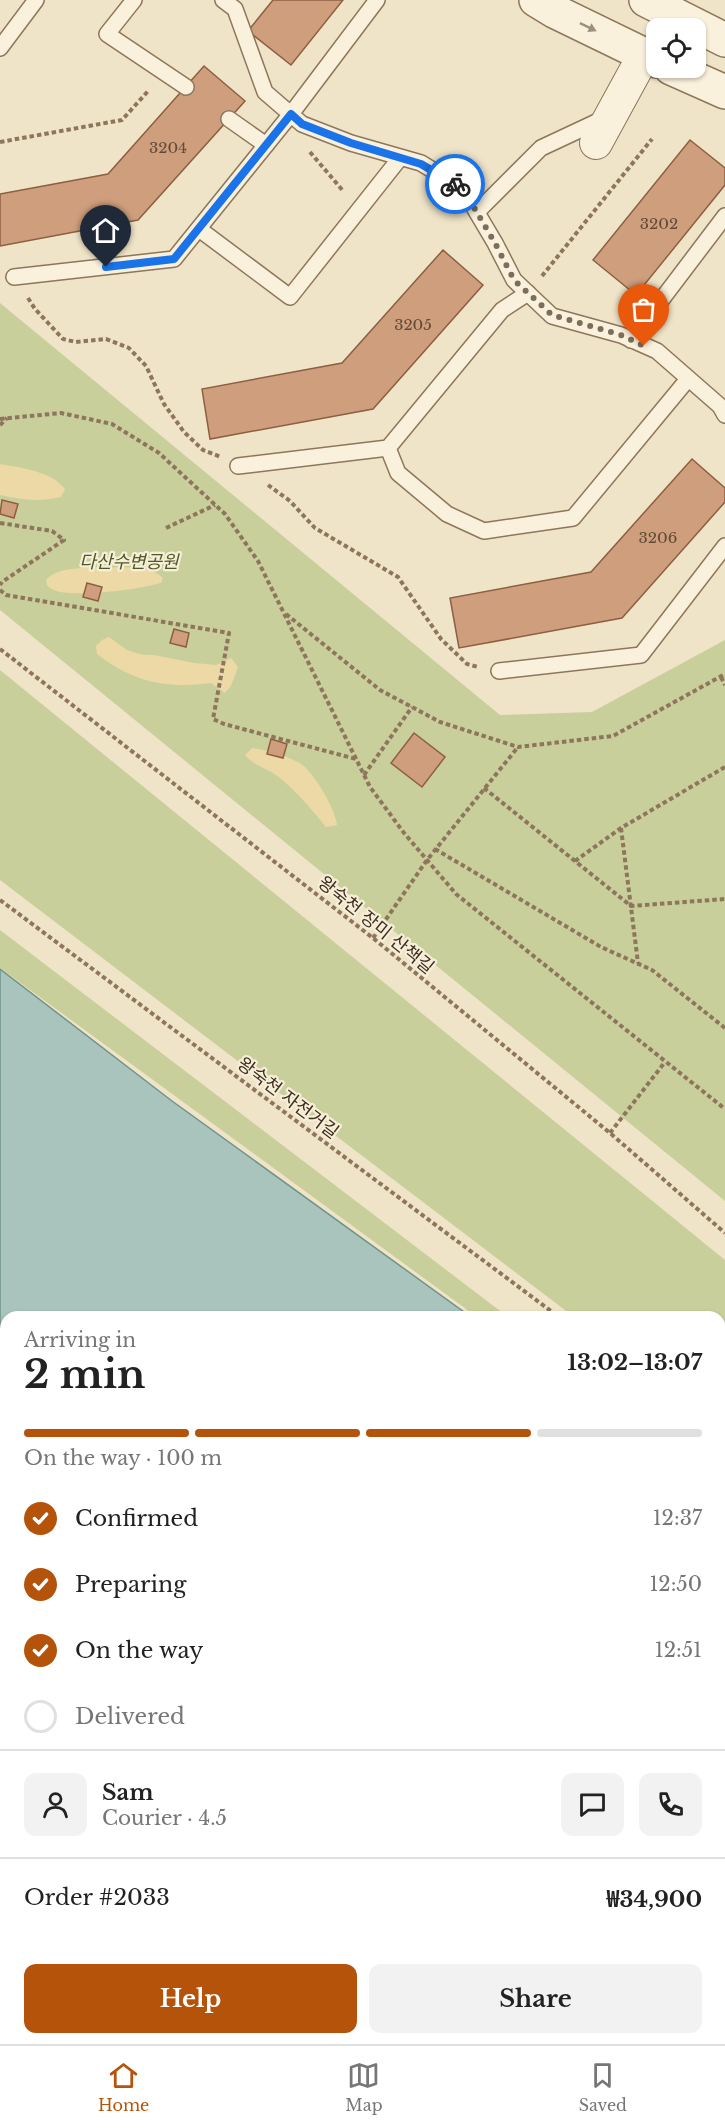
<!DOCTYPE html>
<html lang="en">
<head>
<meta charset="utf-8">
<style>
	:root { --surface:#fff; --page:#f2f2f2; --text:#222; --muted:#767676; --line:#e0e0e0; --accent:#b45309 }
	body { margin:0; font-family:"Libre Baskerville","Noto Sans KR",serif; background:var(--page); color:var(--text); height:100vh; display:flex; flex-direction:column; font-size:22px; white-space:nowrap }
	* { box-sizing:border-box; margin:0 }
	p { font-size:20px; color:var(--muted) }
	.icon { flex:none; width:33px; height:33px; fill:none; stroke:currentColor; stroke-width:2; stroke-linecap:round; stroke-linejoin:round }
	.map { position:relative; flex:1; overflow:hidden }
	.details { position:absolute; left:0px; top:1311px; width:726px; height:734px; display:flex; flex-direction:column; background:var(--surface); border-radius:18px 18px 0 0; box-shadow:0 2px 4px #0004 }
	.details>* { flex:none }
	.buttons { position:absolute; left:646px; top:18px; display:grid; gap:12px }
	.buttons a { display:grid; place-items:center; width:60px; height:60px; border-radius:12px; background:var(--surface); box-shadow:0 2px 4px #0004; font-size:30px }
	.pin { position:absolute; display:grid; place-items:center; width:51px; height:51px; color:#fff; margin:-62px -26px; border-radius:50% 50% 50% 0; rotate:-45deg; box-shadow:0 0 6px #0007 }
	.pin .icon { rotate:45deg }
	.courier { position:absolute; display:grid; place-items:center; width:60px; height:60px; margin:-30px; border:4px solid #1a73e8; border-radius:50%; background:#fff; color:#222; box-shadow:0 2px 8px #0007 }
	.headline em { font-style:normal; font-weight:700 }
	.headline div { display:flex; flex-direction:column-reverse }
	.headline { display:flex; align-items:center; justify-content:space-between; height:102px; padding:0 24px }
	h1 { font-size:39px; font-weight:700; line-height:45px }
	.bar { display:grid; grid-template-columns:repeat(4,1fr); gap:9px 6px; align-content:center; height:72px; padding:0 24px }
	.bar i { height:8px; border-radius:4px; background:var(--line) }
	.bar .active { background:var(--accent) }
	.bar p { grid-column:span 4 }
	.line { display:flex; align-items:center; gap:15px; padding:0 24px; border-top:2px solid var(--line) }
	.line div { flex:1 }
	.round { display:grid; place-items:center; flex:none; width:63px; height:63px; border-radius:12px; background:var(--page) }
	ol { padding:0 24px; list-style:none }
	li { display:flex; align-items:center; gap:18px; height:66px }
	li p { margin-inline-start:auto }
	li .icon { padding:6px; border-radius:50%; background:var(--accent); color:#fff; stroke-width:4 }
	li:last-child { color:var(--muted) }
	li i { width:33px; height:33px; border:3px solid var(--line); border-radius:50% }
	.primary-button { display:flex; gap:12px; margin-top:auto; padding:12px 24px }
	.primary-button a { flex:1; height:69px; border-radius:12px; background:var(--accent); color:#fff; font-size:24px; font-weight:700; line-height:69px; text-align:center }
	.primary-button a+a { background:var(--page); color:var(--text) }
	.menu { display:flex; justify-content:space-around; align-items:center; height:84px; border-top:2px solid var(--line); background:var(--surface); font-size:16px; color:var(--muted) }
	.menu a { display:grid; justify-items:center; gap:3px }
	.menu .active { color:var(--accent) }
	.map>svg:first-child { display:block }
	.green { fill:#c9cf9b }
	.sand { fill:#ecd9a5 }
	.water { fill:#a9c4bc; stroke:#6f938a; stroke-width:1.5 }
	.building { fill:#cf9f7d; stroke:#8d5f41; stroke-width:1.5 }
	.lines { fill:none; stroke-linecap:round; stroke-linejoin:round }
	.service-casing { stroke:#8d765c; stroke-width:18 }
	.minor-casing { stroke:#8d765c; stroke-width:34 }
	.tertiary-casing { stroke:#8d765c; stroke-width:36 }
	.path { stroke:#8d765c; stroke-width:4; stroke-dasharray:4.5 3; stroke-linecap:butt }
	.service { stroke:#faf1dc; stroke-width:15 }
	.minor { stroke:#faf1dc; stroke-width:32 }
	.tertiary { stroke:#faf1dc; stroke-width:33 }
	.oneway { fill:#9c907e }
	.done { stroke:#7c6e5b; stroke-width:6; stroke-dasharray:0 10.8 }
	.route { stroke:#1a73e8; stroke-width:8 }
	.labels { text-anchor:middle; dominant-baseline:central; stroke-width:4.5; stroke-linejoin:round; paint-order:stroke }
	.number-label { font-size:15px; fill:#624a37 }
	.park-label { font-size:18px; font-style:italic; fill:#4d5a26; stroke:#f7eed8 }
	.street-label { font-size:18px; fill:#3d2e20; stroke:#f7eed8 }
</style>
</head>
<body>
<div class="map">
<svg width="725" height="2044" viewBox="0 0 725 2044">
	<rect width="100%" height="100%" fill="#f0e4c8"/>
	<!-- green -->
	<g class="green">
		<polygon points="0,303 500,715 592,712 725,640 725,1201 0,610"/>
		<polygon points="0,670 725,1260 725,1397 720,1403 720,1317 574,1317 0,880"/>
		<polygon points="0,930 508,1317 477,1317 0,968"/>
		<polygon points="0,1802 6,1806 6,1903 0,1898"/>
	</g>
	<!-- sand -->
	<g class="sand">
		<path d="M0 464C22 468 51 471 65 489L61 497C39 502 22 500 0 495Z"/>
		<path d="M106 567C125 568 149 564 163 578L161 583C141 589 66 600 50 588 46 585 47 584 46 580 57 566 90 568 106 567Z"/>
		<path d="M109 637 127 650 143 655H154L194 663 216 665 231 658 238 667 231 686 225 693 211 683C166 689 133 682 97 654L96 646 102 640Z"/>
		<path d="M252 748C266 750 284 755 298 762 313 770 335 808 337 825L326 827C312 810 298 793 280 778 269 769 254 766 245 755Z"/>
	</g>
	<!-- water -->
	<g class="water">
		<polygon points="0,969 172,1101 471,1317 6,1317 6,1752 0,1747"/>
		<polygon points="720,1494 725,1498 725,2044 401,2044 394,2039 720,2038"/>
	</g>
	<!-- building -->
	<g class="building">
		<polygon points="273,0 343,0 291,65 248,31"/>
		<polygon points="204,66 245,101 138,220 0,246 0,194 108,174"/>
		<polygon points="690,140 725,168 725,185 636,295 593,260"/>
		<polygon points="443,250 483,285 373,409 210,439 202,389 342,363"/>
		<polygon points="692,459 725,488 725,502 622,618 459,648 450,598 591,572"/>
		<polygon points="2,500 18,504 14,518 0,514"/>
		<polygon points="87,583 102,587 98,601 83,597"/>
		<polygon points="174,629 189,633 186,647 170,643"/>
		<polygon points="414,733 445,757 422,787 391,763"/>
		<polygon points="271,739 287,744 283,758 267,754"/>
	</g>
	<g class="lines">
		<defs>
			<g id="service">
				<polyline points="134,0 107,34 186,87"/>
				<polyline points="223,0 235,9 265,92 302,124 351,143 421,163 463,189 495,243 514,280 552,316 621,335 657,351 720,406 725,415"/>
				<polyline points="0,48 36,0"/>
				<polyline points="229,119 266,145"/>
				<polyline points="477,212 541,148 605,118"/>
				<polyline points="199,229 290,297 400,158"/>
				<polyline points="14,277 174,259 291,114 377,0"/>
				<polyline points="631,340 725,216"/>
				<polyline points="388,448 398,473 447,514 484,531 573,518 688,379"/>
				<polyline points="238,466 388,448 502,310 528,293"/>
				<polyline points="499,671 641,655 725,546"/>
			</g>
			<polyline id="minor" points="596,143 644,55"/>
			<g id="tertiary">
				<polyline points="536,0 554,11 657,61"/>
				<polyline points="646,0 725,40"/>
				<polyline points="671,68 725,92"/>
				<polyline points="0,1952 6,1957"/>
				<polyline points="92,2038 97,2044"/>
				<polyline points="163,2038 176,2044"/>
			</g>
		</defs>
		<!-- service casing -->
		<use href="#service" class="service-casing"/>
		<!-- minor casing -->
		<use href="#minor" class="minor-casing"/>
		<!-- tertiary casing -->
		<use href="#tertiary" class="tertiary-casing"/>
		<!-- path -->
		<g class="path">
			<polyline points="0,142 122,120 149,90"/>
			<polyline points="310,152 344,192"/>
			<polyline points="542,276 652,139"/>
			<polyline points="28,298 35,309 63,339 76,342 106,339 129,348 146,366 164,404 184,432 203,450 221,457"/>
			<polyline points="0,419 61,413 112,424 159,453 225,514 258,561 370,787 404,833 456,894 725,1109"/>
			<polyline points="0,425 7,418"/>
			<polyline points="268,485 290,501 315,528 398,577 441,639 467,664 478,667"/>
			<polyline points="0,523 52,531 64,540 2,582 0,585"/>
			<polyline points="166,528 215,505"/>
			<polyline points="0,590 6,595 229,633 213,719 224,724 356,759"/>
			<polyline points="286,614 380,690 440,722 518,747 613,736 725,674"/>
			<polyline points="0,649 373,938 610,1133 725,1233"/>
			<polyline points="721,677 725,685"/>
			<polyline points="364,775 412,707"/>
			<polyline points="484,788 631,906 725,899"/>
			<polyline points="621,828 638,963"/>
			<polyline points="435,849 601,947 652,970 725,1028"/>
			<polyline points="575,861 621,828 725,767"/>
			<polyline points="0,900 559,1317"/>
			<polyline points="373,938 427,860 518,747"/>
			<polyline points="610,1133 665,1062"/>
			<polyline points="720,1441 725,1445"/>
			<polyline points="0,1787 6,1792"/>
			<polyline points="0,1818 6,1820"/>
			<polyline points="257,2038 260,2044"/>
			<polyline points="334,2038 341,2044"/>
		</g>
		<!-- service -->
		<use href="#service" class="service"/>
		<!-- minor -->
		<use href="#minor" class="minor"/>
		<!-- tertiary -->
		<use href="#tertiary" class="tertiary"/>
	</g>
	<!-- one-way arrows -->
	<defs><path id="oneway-solid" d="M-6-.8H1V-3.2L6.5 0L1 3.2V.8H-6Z" transform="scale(1.5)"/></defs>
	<use class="oneway" href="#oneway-solid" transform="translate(588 27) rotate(26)"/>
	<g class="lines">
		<!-- done -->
		<polyline class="done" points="455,184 463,189 495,243 514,280 552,315 621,335 644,346"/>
		<!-- route -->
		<polyline class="route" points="106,267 174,259 291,114 302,124 351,143 421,164 455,184"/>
	</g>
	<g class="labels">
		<!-- number labels -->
		<g class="number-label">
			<text x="168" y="147">3204</text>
			<text x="659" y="223">3202</text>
			<text x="413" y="324">3205</text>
			<text x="658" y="537">3206</text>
		</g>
		<!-- park labels -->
		<g class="park-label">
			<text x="129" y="562">다산수변공원</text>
		</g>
		<!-- street labels -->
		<g class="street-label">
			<text transform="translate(376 925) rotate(39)">왕숙천 장미 산책길</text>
			<text transform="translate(288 1098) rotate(37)">왕숙천 자전거길</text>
		</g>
	</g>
</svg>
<div class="buttons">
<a><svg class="icon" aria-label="locate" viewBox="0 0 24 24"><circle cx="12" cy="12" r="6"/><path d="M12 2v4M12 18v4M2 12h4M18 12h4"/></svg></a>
</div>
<div class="pin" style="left:644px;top:346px;background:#ea580c"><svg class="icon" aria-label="bag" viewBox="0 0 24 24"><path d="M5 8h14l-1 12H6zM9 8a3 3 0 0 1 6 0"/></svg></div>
<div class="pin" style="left:106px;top:267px;background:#1f2937"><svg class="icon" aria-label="home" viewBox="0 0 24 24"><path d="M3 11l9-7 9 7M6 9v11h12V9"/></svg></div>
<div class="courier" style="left:455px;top:184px"><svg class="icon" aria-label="bike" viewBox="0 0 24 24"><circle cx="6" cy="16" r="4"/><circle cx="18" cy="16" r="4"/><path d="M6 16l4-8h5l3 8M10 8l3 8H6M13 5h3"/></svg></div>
<section class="details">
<div class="headline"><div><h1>2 min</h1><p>Arriving in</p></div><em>13:02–13:07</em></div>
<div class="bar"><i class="active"></i><i class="active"></i><i class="active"></i><i></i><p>On the way · 100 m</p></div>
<ol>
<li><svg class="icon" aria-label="check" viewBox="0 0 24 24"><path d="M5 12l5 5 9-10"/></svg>Confirmed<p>12:37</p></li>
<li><svg class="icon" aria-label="check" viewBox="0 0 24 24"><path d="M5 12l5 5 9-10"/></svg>Preparing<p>12:50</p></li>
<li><svg class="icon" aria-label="check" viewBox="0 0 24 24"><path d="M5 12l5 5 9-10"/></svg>On the way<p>12:51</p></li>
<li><i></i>Delivered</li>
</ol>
<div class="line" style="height:108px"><a class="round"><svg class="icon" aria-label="person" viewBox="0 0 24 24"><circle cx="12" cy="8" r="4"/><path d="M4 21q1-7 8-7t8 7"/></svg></a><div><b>Sam</b><p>Courier · 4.5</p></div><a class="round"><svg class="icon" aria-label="chat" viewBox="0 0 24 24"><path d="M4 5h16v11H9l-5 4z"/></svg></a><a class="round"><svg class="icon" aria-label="phone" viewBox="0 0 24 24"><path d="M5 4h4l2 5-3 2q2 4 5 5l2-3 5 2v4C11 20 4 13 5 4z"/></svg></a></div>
<div class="line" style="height:78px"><div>Order #2033</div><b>₩34,900</b></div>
<div class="primary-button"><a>Help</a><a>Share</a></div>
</section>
</div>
<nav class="menu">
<a class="active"><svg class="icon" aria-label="home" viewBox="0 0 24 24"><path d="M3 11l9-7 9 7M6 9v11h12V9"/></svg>Home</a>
<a><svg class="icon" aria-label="map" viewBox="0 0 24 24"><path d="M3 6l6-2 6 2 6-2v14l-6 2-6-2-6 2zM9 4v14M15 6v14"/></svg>Map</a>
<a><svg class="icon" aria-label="saved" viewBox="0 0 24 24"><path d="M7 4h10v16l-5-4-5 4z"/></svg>Saved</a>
</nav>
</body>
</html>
